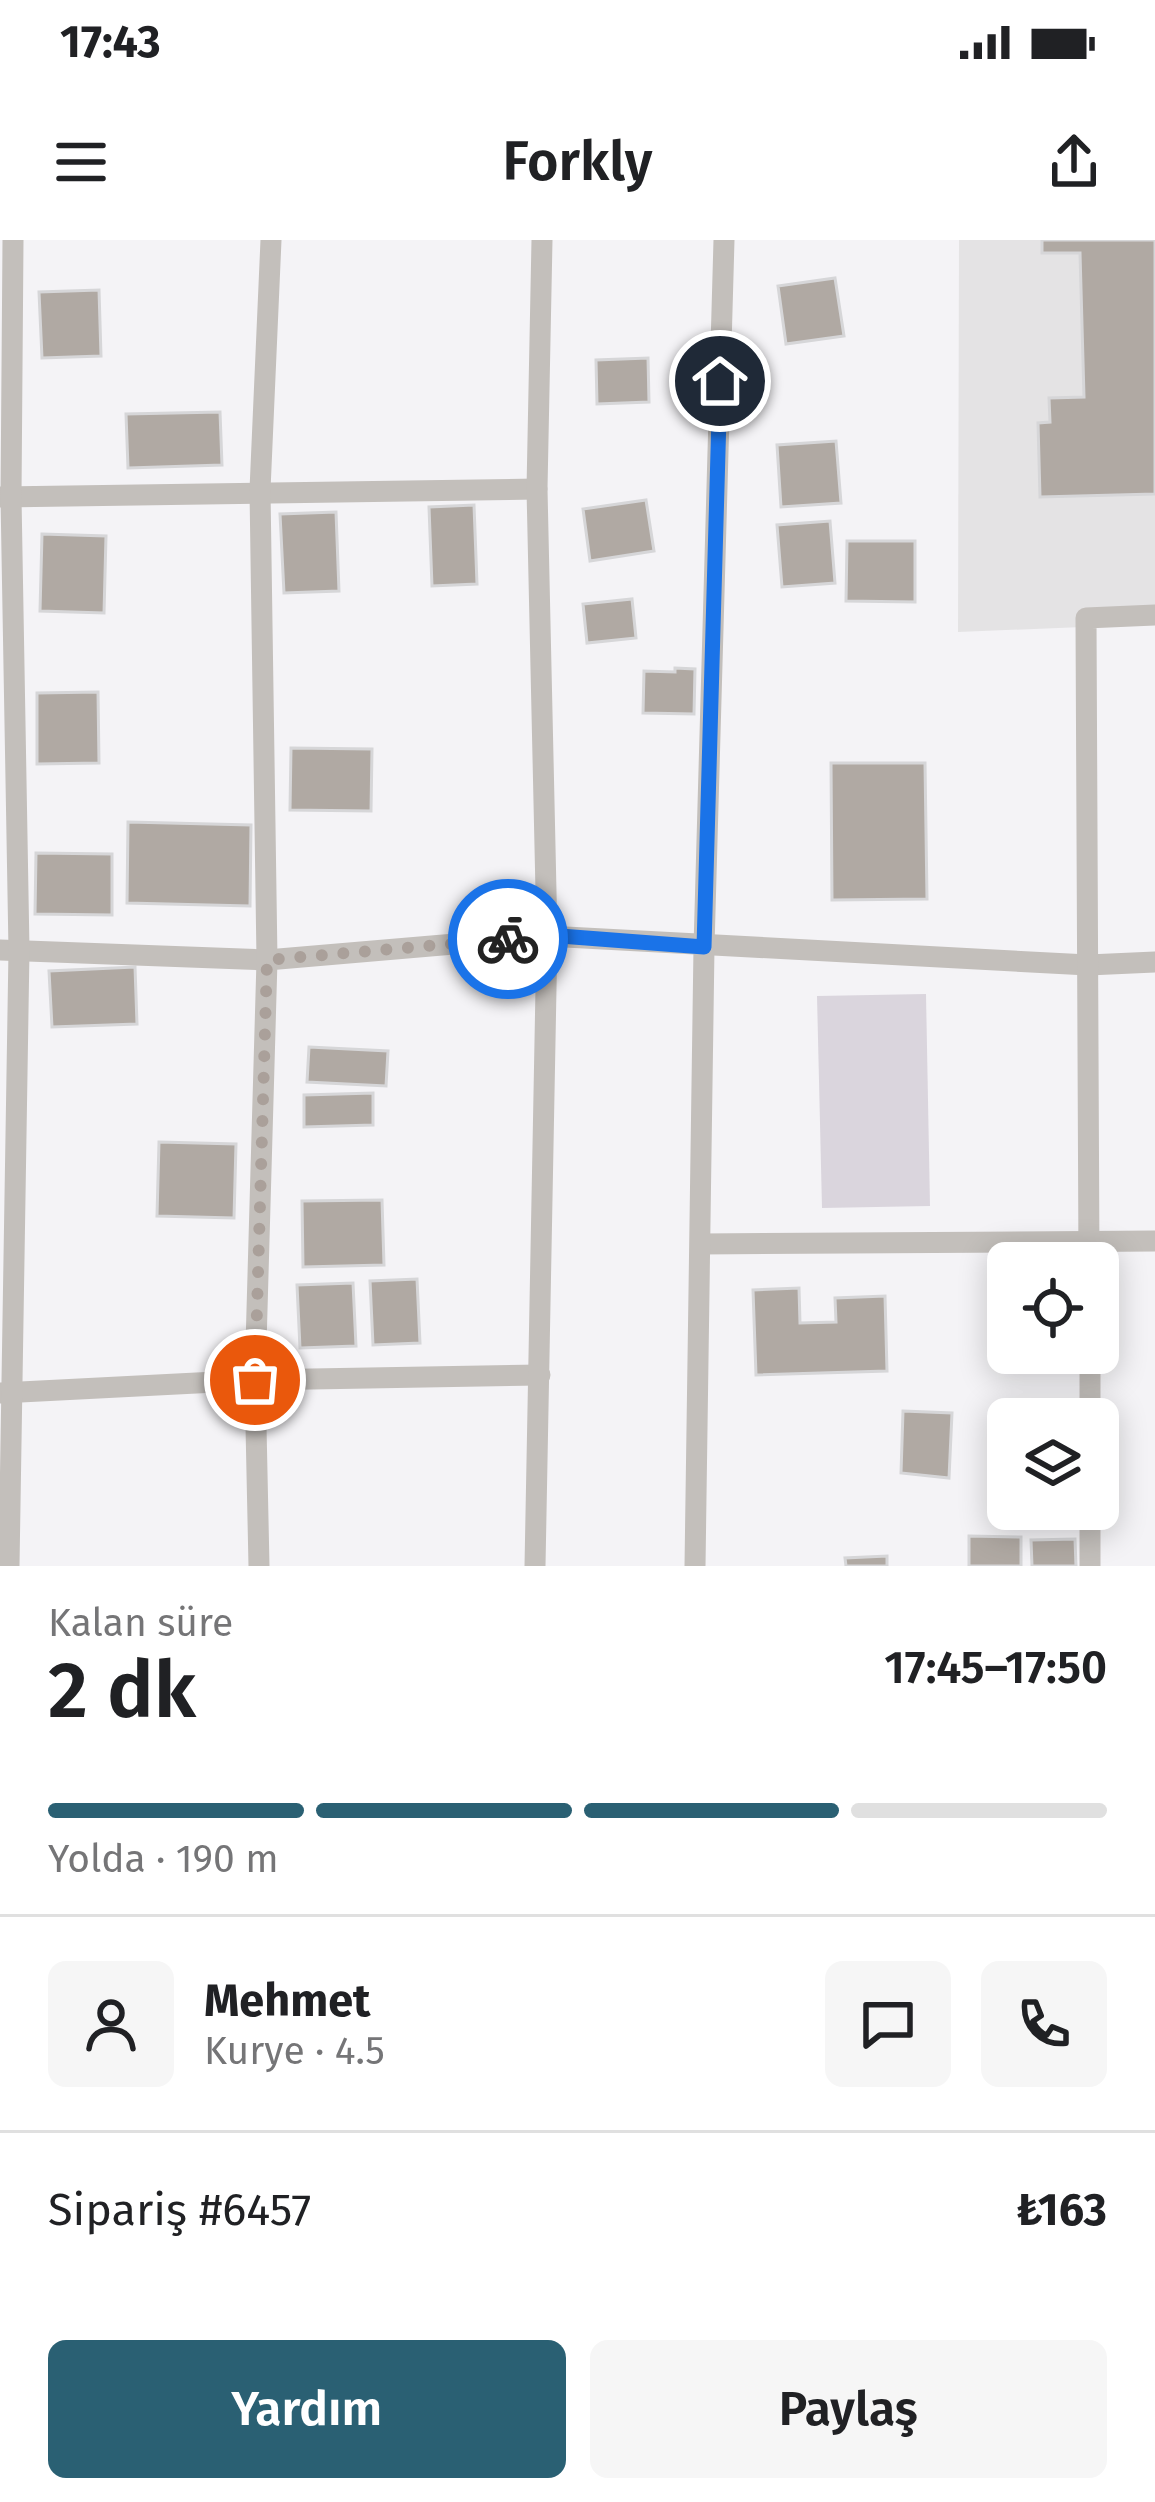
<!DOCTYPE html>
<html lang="tr">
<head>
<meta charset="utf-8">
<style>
	:root { --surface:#fff; --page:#f6f6f6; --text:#202124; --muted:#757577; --line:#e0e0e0; --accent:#2a6073 }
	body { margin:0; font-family:"Fira Sans",sans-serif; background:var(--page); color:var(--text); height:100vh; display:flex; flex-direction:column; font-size:45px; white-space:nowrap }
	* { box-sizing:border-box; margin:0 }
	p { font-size:39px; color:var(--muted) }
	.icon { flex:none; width:66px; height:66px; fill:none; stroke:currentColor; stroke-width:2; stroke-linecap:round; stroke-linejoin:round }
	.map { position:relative; height:1326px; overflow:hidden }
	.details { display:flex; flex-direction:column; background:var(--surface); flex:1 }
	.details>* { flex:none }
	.controls { position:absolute; left:987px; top:1002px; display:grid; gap:24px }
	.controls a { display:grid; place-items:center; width:132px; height:132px; border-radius:18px; background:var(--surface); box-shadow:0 6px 30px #0003; font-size:60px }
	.pin { position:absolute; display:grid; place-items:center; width:102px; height:102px; color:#fff; margin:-51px; border:6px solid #fff; border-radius:50%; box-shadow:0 3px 12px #0007 }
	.courier { position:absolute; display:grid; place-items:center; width:120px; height:120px; margin:-60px; border:9px solid #1a73e8; border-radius:50%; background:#fff; color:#222; box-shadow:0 3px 15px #0007 }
	.summary em { font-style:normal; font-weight:600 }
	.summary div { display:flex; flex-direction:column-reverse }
	.summary { display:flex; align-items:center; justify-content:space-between; height:204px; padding:0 48px }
	h1 { font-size:78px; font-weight:600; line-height:90px }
	.bar { display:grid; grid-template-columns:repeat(4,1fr); gap:18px 12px; align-content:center; height:144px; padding:0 48px }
	.bar i { height:15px; border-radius:9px; background:var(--line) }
	.bar .selected { background:var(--accent) }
	.bar p { grid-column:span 4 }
	.line { display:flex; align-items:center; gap:30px; padding:0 48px; border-top:3px solid var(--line) }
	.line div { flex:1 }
	.round { display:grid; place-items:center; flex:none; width:126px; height:126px; border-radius:18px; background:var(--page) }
	.cta { display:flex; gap:24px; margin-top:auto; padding:24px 48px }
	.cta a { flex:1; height:138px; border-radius:18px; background:var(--accent); color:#fff; font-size:48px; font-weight:600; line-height:138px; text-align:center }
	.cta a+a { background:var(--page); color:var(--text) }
	.status { display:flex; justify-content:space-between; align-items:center; height:84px; padding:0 60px; background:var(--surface); direction:ltr }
	.status svg { height:33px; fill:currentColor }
	header { display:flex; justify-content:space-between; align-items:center; height:156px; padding:0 48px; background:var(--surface); font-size:54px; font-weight:600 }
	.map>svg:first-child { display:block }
	.built { fill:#e4e3e4 }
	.green { fill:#dad5dd }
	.building { fill:#b0a9a3; stroke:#d6d6d8; stroke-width:3 }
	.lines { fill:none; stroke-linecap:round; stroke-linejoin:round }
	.minor { stroke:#c3bfbb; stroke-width:21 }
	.done { stroke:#aaa09a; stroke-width:12; stroke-dasharray:0 21.6 }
	.route { stroke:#1a73e8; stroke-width:15 }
</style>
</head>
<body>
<div class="status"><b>17:43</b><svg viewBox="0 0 49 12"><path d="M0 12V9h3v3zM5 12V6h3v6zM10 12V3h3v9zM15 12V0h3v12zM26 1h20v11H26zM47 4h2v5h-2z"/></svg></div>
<header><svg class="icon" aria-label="menu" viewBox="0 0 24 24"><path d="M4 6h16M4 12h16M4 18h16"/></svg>Forkly<svg class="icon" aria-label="share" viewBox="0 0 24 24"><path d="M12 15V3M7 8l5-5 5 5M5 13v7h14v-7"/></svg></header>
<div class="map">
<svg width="1155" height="1326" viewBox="0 0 1155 1326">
	<rect width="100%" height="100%" fill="#f4f3f6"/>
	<!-- built -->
	<polygon class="built" points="959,0 1155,0 1155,384 958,392"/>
	<!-- green -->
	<polygon class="green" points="926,754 930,966 822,968 817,756"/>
	<!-- building -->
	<g class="building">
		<polygon points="1042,0 1155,0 1155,254 1040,257 1038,183 1050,182 1049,158 1084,157 1080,13 1042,13"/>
		<polygon points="835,38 844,96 786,104 778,46"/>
		<polygon points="99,50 101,116 42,118 39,52"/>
		<polygon points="648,118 649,162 597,164 596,120"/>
		<polygon points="220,172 222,225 128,228 126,174"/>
		<polygon points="836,201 841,263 781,267 777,205"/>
		<polygon points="646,260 654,311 590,321 583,269"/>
		<polygon points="474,265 477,344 432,346 429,267"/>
		<polygon points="336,272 339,351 284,353 280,274"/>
		<polygon points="830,281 835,343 782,347 777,285"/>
		<polygon points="42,294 106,296 104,373 40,371"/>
		<polygon points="847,301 915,301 915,362 846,361"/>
		<polygon points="632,359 636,398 587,403 583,364"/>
		<polygon points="675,428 695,429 694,474 643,473 644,431 675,432"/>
		<polygon points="98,452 99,523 37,524 37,453"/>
		<polygon points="291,508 372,509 371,571 290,570"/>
		<polygon points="831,523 925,523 927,659 832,660"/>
		<polygon points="128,582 251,585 250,666 127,663"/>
		<polygon points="36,613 112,614 112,675 35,674"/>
		<polygon points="135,727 137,784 52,787 49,731"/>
		<polygon points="309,807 388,811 386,846 307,842"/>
		<polygon points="373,853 373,885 304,887 304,855"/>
		<polygon points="159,902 236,904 234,978 157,976"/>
		<polygon points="382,960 384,1025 303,1027 302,961"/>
		<polygon points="417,1039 420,1103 373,1105 370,1041"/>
		<polygon points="353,1043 356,1106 300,1108 297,1045"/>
		<polygon points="799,1048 800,1083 836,1082 835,1058 885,1056 887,1131 756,1135 753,1050"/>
		<polygon points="903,1171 952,1173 949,1238 901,1233"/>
		<polygon points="969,1296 1021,1297 1021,1326 969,1326"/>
		<polygon points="1075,1299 1076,1326 1032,1326 1031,1300"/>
		<polygon points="887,1316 887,1326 846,1326 845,1318"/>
	</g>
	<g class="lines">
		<!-- minor -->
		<g class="minor">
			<polyline points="1,257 537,249"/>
			<polyline points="0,710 267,720 547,696 1088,725 1155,722"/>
			<polyline points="701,1004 1155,1001"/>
			<polyline points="1089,1023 1086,378 1155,375"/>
			<polyline points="1090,1113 1090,1179"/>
			<polyline points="1,1153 255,1140 540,1135"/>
			<polyline points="1090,1269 1090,1326"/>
			<polyline points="9,1326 19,710 11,257 13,0"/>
			<polyline points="259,1326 255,1140 267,720 260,250 271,0"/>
			<polyline points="535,1326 547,696 537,249 542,0"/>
			<polyline points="695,1326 704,707 724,0"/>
		</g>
	</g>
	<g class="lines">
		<!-- done -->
		<polyline class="done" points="255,1140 267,720 508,699"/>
		<!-- route -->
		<polyline class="route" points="508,699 547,695 704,707 720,141"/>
	</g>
</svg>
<div class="controls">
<a><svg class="icon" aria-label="locate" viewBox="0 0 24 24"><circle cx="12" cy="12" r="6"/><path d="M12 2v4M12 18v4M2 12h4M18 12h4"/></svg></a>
<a><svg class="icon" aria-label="layers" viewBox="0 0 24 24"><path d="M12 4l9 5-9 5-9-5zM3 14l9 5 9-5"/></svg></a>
</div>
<div class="pin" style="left:255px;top:1140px;background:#ea580c"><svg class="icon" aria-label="bag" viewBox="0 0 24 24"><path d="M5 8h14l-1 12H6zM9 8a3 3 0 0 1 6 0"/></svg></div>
<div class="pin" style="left:720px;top:141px;background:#1f2937"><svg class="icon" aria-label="home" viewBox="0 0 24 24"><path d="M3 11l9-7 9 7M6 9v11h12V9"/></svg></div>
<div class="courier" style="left:508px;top:699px"><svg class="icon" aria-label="bike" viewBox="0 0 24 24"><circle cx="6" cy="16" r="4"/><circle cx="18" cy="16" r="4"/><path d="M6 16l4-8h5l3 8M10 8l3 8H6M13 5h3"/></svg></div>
</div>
<section class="details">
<div class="summary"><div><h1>2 dk</h1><p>Kalan süre</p></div><em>17:45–17:50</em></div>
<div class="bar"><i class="selected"></i><i class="selected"></i><i class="selected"></i><i></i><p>Yolda · 190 m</p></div>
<div class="line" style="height:216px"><a class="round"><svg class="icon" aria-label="person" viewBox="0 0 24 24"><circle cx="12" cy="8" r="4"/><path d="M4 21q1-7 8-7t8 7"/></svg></a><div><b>Mehmet</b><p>Kurye · 4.5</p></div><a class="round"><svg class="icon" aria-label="chat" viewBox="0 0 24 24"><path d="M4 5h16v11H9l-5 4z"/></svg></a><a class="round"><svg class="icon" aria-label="phone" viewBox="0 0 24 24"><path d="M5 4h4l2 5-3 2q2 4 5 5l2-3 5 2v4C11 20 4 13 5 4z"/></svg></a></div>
<div class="line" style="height:156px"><div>Sipariş #6457</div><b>₺163</b></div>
<div class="cta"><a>Yardım</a><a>Paylaş</a></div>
</section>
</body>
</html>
